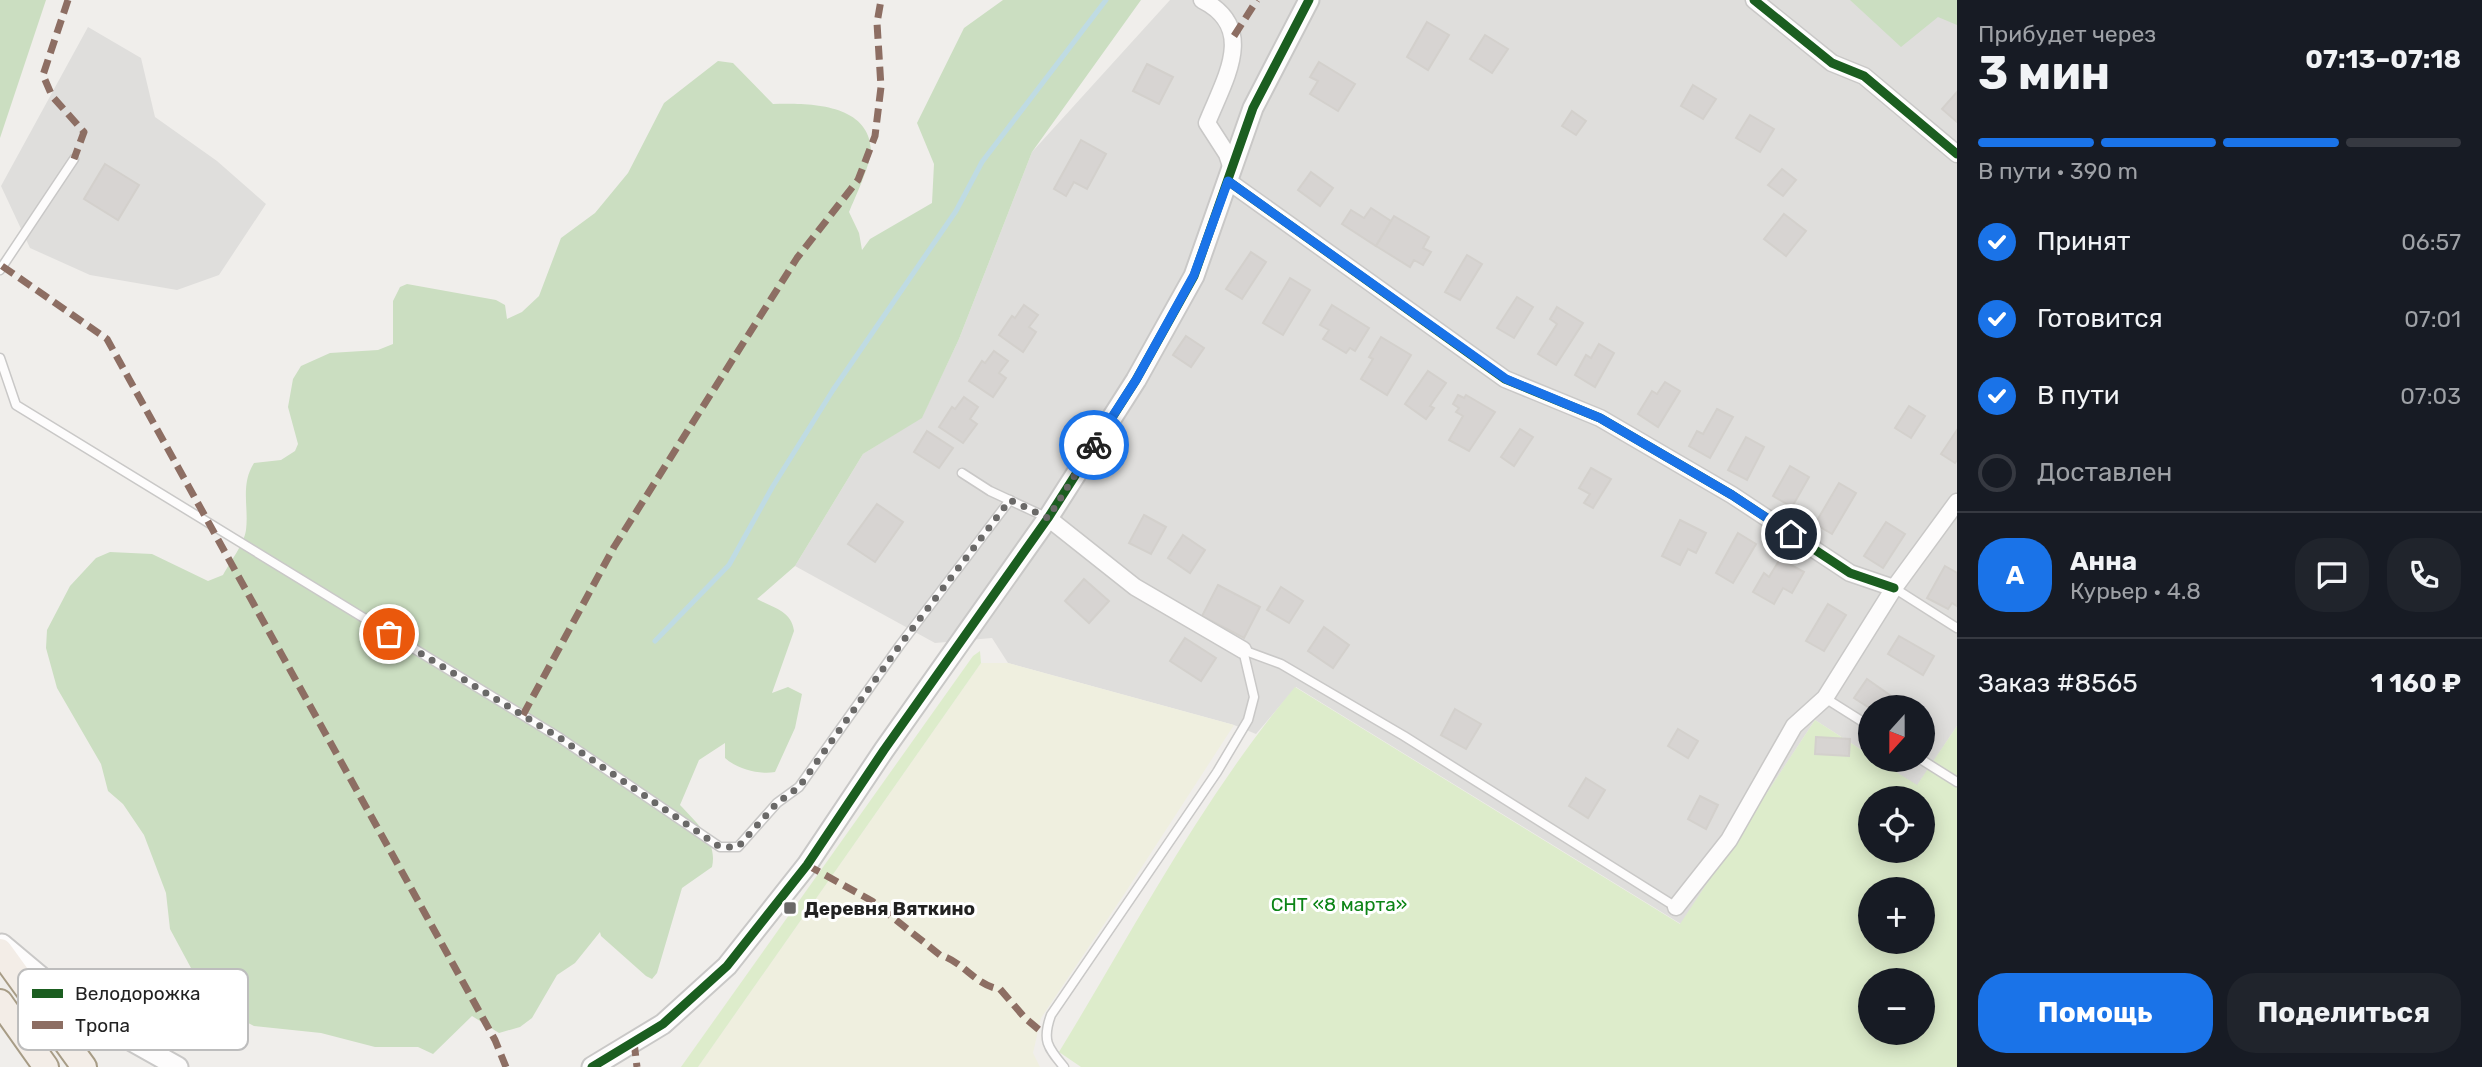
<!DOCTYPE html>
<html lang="ru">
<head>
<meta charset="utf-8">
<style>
	:root { --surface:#171b24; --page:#20242c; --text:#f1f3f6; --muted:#9ea1a6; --line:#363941; --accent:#1a73e8 }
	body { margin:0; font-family:Rubik,sans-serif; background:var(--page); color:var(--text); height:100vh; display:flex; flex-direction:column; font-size:26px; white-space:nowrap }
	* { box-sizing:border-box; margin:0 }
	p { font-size:23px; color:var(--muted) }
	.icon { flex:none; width:38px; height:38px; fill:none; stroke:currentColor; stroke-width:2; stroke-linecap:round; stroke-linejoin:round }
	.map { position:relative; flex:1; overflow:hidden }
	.sheet { display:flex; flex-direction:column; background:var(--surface); width:525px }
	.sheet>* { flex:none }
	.needle { width:46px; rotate:201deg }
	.fabs { position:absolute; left:1858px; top:695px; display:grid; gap:14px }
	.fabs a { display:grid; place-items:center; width:77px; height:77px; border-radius:50%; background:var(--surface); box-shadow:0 4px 18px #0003; font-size:35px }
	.pin { position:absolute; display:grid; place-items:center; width:60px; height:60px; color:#fff; margin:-30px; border:4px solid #fff; border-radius:50%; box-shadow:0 2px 7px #0007 }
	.courier { position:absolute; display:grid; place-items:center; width:70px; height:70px; margin:-35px; border:5px solid #1a73e8; border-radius:50%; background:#fff; color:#222; box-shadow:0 2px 9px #0007 }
	.summary em { font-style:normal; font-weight:700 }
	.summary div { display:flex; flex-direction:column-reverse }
	.summary { display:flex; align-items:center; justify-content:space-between; height:119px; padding:0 21px }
	h1 { font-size:46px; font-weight:700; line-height:52px }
	.bar { display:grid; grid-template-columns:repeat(4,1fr); gap:10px 7px; align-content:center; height:84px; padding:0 21px }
	.bar i { height:9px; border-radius:5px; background:var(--line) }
	.bar .current { background:var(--accent) }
	.bar p { grid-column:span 4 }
	.line { display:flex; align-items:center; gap:18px; padding:0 21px; border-top:2px solid var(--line) }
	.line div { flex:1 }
	.round { display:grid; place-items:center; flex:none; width:74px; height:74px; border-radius:28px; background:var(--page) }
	ol { padding:0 21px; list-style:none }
	li { display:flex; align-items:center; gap:21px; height:77px }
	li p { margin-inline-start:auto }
	li .icon { padding:7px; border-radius:50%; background:var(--accent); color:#fff; stroke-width:4 }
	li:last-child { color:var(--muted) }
	li i { width:38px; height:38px; border:4px solid var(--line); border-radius:50% }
	.action { display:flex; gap:14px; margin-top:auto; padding:14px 21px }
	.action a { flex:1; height:80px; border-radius:28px; background:var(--accent); color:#fff; font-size:28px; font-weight:700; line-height:80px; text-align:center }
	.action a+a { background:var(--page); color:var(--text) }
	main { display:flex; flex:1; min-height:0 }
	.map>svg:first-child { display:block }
	.residential { fill:#dfdedc }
	.farmland { fill:#efefdf }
	.grass { fill:#ddeccb; fill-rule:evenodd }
	.forest { fill:#cbdec1 }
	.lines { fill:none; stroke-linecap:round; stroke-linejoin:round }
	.stream { stroke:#bfdbe3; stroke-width:5 }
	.building { fill:#d7d4d2; stroke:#d3d0cc; stroke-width:2 }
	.service-casing { stroke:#c9c8c7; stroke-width:11 }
	.minor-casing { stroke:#c9c8c7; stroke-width:19 }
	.tertiary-casing { stroke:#c9c8c7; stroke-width:23 }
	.primary-casing { stroke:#a79c86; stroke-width:28 }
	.service { stroke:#fdfcfc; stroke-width:8 }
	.minor { stroke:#fdfcfc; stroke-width:16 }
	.tertiary { stroke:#fdfcfc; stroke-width:19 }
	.primary { stroke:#f3ede7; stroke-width:24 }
	.quiet { stroke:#8d6e63; stroke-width:7; stroke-dasharray:14 7; stroke-linecap:butt }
	.cycleway-casing { stroke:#fff; stroke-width:13 }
	.cycleway { stroke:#1b5e20; stroke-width:9 }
	.done { stroke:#6a6968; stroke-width:7; stroke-dasharray:0 12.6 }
	.route { stroke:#1a73e8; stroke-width:9 }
	.poi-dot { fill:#6a6968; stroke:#fff; stroke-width:2.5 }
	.labels { text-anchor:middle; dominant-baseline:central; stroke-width:6; stroke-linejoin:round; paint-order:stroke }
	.park-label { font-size:19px; fill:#0c8416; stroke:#fff }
	.poi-label { font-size:19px; font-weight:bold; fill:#222; stroke:#fff; text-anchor:start }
	.key { fill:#fff; stroke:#bdbdbd; stroke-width:2 }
	.key-label { font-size:19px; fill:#222 }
</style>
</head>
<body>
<main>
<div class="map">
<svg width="1957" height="1067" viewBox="0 0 1957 1067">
	<rect width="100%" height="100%" fill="#f0eeeb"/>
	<!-- residential -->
	<g class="residential">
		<polygon points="1170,0 1941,0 1957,9 1957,726 1917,786 1877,760 1923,760 1923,707 1871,707 1871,756 1815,720 1681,924 1296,687 1256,734 1234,725 1008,663 992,638 935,643 795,566 863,454 922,417 959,339 1032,152"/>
		<polygon points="88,27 141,58 155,117 217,161 266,204 219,275 177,290 90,275 30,248 1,186"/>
	</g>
	<!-- farmland -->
	<polygon class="farmland" points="981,663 1008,663 1234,725 1123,896 1041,1018 1033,1053 1040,1067 698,1067"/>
	<!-- grass -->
	<g class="grass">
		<polygon points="980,651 981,663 698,1067 681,1067 973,656"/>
		<path d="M1295 687 1680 924 1815 720 1871 756V760H1877L1917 785 1957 726V1067H1081L1059 1052C1134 929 1202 798 1295 687ZM1871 798H1923V850H1871ZM1871 889H1923V942H1871ZM1871 980H1923V1032H1871Z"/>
	</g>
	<!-- forest -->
	<g class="forest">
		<polygon points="0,0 46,0 0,138"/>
		<path d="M1003 0H1141L1032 152 959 339 922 418 863 454 795 566 757 599C772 607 792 611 794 631L772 693 788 687 802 694 795 728 775 772C760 775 737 769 725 758V743L699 760 680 805C696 822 718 841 712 867L682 888 657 973 652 979 646 976 601 936 600 932 575 963 557 975 532 1018 520 1027 499 1033 472 1016 433 1054 418 1047H375L321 1033 254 1026 217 1007 205 994 170 929 166 893 144 835 123 804 108 791 101 764 57 688 46 648 47 630 70 586 96 558 110 552 152 554 208 581 223 575C230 562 244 544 246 530 249 507 240 485 254 463L281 460 295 451 298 444 288 407 293 379 301 366 330 353 378 350 393 344V301L400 287 407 284 496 300 505 305 507 319 522 312 539 296 561 238 595 213 628 173 664 103 718 61 733 63 773 104C808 103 869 103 871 150 871 163 855 198 849 212L859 233 862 250 870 239 932 203 934 164 917 123 964 28Z"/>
		<polygon points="1850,0 1957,0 1957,25 1938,17 1901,47"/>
	</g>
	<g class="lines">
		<!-- stream -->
		<polyline class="stream" points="655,641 729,565 773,486 833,390 956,211 982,162 1106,0"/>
	</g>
	<!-- building -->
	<g class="building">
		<polygon points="1427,22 1449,35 1428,70 1407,57"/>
		<polygon points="1485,35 1508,49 1492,73 1470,59"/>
		<polygon points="1319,62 1355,84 1338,111 1310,94 1318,81 1310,77"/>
		<polygon points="1147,64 1173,77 1159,104 1133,91"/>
		<polygon points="1693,85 1716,99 1703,119 1681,106"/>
		<polygon points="1957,92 1957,122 1942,109"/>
		<polygon points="1572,111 1586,121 1576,135 1562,126"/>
		<polygon points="1750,115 1774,129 1760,152 1736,138"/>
		<polygon points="1081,140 1106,154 1087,189 1074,182 1066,196 1054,189"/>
		<polygon points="105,164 139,185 118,220 84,199"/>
		<polygon points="1782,169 1796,180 1783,196 1768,185"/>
		<polygon points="1311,172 1333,188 1320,206 1298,190"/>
		<polygon points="1371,208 1391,221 1376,246 1342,224 1351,210 1364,218"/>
		<polygon points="1784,214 1806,231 1786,256 1764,239"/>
		<polygon points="1394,216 1429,237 1423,248 1431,252 1423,265 1414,260 1410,267 1376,246"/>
		<polygon points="1251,252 1266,262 1242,299 1226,289"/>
		<polygon points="1467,255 1482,264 1460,300 1445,292"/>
		<polygon points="1290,278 1310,290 1283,335 1263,323"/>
		<polygon points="1517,297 1533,307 1514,338 1497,328"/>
		<polygon points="1024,305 1038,315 1029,327 1036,332 1023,352 999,335 1012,316 1015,318"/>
		<polygon points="1332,305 1369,328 1355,351 1350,348 1346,353 1323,339 1329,330 1320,325"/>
		<polygon points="1557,307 1583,323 1556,365 1538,354 1557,324 1550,319"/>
		<polygon points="1186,336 1204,348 1191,367 1173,355"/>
		<polygon points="1381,337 1411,355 1387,395 1361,379 1373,359 1369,357"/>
		<polygon points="1599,344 1614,353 1595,387 1575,375 1586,355 1591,358"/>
		<polygon points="994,351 1008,361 999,373 1006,378 993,397 969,381 982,361 985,363"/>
		<polygon points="1428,371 1446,383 1430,406 1434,408 1426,419 1405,404"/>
		<polygon points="1665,382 1680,391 1658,427 1638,414 1652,391 1657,394"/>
		<polygon points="1458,395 1464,398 1466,395 1495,412 1469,451 1449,440 1463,416 1456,412 1459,408 1453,404"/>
		<polygon points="964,397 978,407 970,419 977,424 963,443 939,427 952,407 955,409"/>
		<polygon points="1909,406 1925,416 1911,438 1895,428"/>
		<polygon points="1717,409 1733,417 1710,458 1689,446 1697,431 1703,434"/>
		<polygon points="1520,429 1533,437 1514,466 1501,457"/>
		<polygon points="1957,430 1957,460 1955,463 1941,454"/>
		<polygon points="927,431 953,448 939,468 914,452"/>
		<polygon points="1746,437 1764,447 1747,480 1728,470"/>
		<polygon points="1790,466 1809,477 1792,507 1773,496"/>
		<polygon points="1591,468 1611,479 1593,508 1584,503 1590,494 1579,488"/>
		<polygon points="1839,483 1856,493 1832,534 1815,524"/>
		<polygon points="877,504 903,522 875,562 848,544"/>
		<polygon points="1144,515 1166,527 1151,554 1129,543"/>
		<polygon points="1680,520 1706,533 1696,553 1688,549 1680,565 1662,556"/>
		<polygon points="1886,522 1905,534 1883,568 1864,556"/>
		<polygon points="1738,533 1756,544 1733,583 1716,573"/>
		<polygon points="1183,535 1205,550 1190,573 1168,558"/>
		<polygon points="1780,559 1804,572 1792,593 1783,588 1774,604 1753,592 1764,573 1769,577"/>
		<polygon points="1945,566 1957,573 1957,606 1952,603 1948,609 1927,598"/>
		<polygon points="1084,579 1109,601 1089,623 1065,601"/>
		<polygon points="1218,585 1260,607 1244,638 1202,616"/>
		<polygon points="1281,587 1303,601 1289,623 1267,610"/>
		<polygon points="1828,604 1846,615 1824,651 1806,641"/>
		<polygon points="1324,627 1349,645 1333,668 1308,651"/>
		<polygon points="1899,636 1934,656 1923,675 1888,654"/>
		<polygon points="1185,638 1216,658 1201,681 1170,661"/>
		<polygon points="1867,679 1894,698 1887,707 1871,707 1871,709 1854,698"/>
		<polygon points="1455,709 1481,724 1466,749 1441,735"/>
		<polygon points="1678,729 1698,741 1688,758 1668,746"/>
		<polygon points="1816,737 1850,739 1849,756 1815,754"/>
		<polygon points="1586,778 1605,790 1588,818 1569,806"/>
		<polygon points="1700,796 1718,805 1706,829 1688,819"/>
	</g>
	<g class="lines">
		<defs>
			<g id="service">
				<polyline points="0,270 74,159"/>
				<polyline points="0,358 16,405 560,738 720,847 738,847 777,803 799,787 900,645 1010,500"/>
				<polyline points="962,473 990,491 1048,518"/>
				<polyline points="1894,588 1957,628"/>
				<polyline points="1243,650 1281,664 1404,736 1676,907"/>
				<polyline points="1825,698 1871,727"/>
				<polyline points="1922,760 1957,782"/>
				<path d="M1064 1067C1047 1047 1042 1040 1051 1015L1217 772 1248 720 1254 697 1243 650"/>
			</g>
			<g id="minor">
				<path d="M1202 0C1258 28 1224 80 1207 123L1227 154 1232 169"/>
				<polyline points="1754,0 1832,63 1864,76 1957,154"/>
				<polyline points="1228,181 1505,379 1600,418 1732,495 1850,573 1894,588"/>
				<polyline points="1048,518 1135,587 1243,650"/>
				<polyline points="1676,907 1729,840 1794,726 1825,698 1894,588 1957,502"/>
			</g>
			<g id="tertiary">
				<polyline points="2,944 89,1017 178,1067"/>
				<polyline points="592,1067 663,1024 727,966 807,865 884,750 1048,518 1136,380 1194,276 1253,108 1309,0"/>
			</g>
			<g id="primary">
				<polyline points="0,951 84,1067"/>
				<polyline points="0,1002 46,1067"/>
			</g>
		</defs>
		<!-- service casing -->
		<use href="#service" class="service-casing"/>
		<!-- minor casing -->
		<use href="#minor" class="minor-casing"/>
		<!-- tertiary casing -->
		<use href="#tertiary" class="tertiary-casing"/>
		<!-- primary casing -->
		<use href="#primary" class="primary-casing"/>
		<!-- service -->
		<use href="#service" class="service"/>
		<!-- minor -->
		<use href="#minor" class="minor"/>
		<!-- tertiary -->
		<use href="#tertiary" class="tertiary"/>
		<!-- primary -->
		<use href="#primary" class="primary"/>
		<!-- quiet -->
		<g class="quiet">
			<polyline points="68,0 43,75 52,96 84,132 74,159"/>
			<polyline points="1234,36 1257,0"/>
			<polyline points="2,266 107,339 495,1040 506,1067"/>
			<polyline points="523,715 614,547 797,258 858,180 875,136 881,87 877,23 881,0"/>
			<path d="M807 865 872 901 940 955C964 962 976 986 1000 989L1025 1018 1044 1034"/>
			<polyline points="634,1042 637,1067"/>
		</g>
		<defs>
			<g id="cycleway">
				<polyline points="1754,0 1832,63 1864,76 1957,154"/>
				<polyline points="1228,181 1505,379 1600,418 1732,495 1850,573 1894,588"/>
				<polyline points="592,1067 663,1024 727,966 807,865 884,750 1048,518 1136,380 1194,276 1253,108 1309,0"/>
			</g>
		</defs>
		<!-- cycleway casing -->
		<use href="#cycleway" class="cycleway-casing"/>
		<!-- cycleway -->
		<use href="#cycleway" class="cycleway"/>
	</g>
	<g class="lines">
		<!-- done -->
		<polyline class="done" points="389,634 560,738 720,847 738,847 777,803 799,787 900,645 1010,500 1048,518 1094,445"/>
		<!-- route -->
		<polyline class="route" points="1094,445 1136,380 1194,275 1228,181 1506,379 1600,418 1732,495 1791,534"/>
	</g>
	<!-- markers -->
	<rect class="poi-dot" x="783" y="901" width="14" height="14" rx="3.5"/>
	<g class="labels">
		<!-- park labels -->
		<g class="park-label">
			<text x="1339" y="904">СНТ «8 марта»</text>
		</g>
		<!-- poi labels -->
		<g class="poi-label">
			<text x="804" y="908">Деревня Вяткино</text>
		</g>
	</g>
	<!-- legend -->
	<rect x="18" y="969" width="230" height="81" rx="10" class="key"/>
	<rect x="32" y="989" width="31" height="9" fill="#1b5e20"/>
	<rect x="32" y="1021" width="31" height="8" fill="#8d6e63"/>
	<g class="key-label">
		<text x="75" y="1000">Велодорожка</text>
		<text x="75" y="1032">Тропа</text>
	</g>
</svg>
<div class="fabs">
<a><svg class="needle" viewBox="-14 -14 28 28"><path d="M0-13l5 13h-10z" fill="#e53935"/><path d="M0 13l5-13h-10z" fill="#9ea1a6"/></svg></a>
<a><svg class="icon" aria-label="locate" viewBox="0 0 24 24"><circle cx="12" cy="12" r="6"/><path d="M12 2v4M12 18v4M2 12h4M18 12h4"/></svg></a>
<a>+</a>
<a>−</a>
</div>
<div class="pin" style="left:389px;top:634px;background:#ea580c"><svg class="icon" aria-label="bag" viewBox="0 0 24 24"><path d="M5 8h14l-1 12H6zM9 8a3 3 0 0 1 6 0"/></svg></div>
<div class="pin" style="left:1791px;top:534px;background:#1f2937"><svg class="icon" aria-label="home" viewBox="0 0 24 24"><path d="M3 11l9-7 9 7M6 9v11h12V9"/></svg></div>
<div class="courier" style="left:1094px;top:445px"><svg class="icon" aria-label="bike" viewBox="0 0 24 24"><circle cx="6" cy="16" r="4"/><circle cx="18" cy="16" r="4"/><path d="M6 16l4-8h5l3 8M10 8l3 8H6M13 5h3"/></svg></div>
</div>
<section class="sheet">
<div class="summary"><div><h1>3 мин</h1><p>Прибудет через</p></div><em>07:13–07:18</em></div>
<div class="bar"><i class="current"></i><i class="current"></i><i class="current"></i><i></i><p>В пути · 390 m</p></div>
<ol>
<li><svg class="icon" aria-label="check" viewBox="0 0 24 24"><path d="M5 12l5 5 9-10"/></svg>Принят<p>06:57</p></li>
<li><svg class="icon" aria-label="check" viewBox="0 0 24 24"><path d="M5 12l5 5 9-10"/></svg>Готовится<p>07:01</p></li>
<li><svg class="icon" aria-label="check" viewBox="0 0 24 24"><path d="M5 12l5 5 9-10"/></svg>В пути<p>07:03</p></li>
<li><i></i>Доставлен</li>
</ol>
<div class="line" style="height:126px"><b class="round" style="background:var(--accent);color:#fff">А</b><div><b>Анна</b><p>Курьер · 4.8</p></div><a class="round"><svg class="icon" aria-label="chat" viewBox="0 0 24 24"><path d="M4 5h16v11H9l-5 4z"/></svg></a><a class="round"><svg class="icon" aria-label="phone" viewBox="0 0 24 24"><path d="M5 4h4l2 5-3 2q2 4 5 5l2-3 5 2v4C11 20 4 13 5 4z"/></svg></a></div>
<div class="line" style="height:91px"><div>Заказ #8565</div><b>1 160 ₽</b></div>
<div class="action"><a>Помощь</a><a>Поделиться</a></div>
</section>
</main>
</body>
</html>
